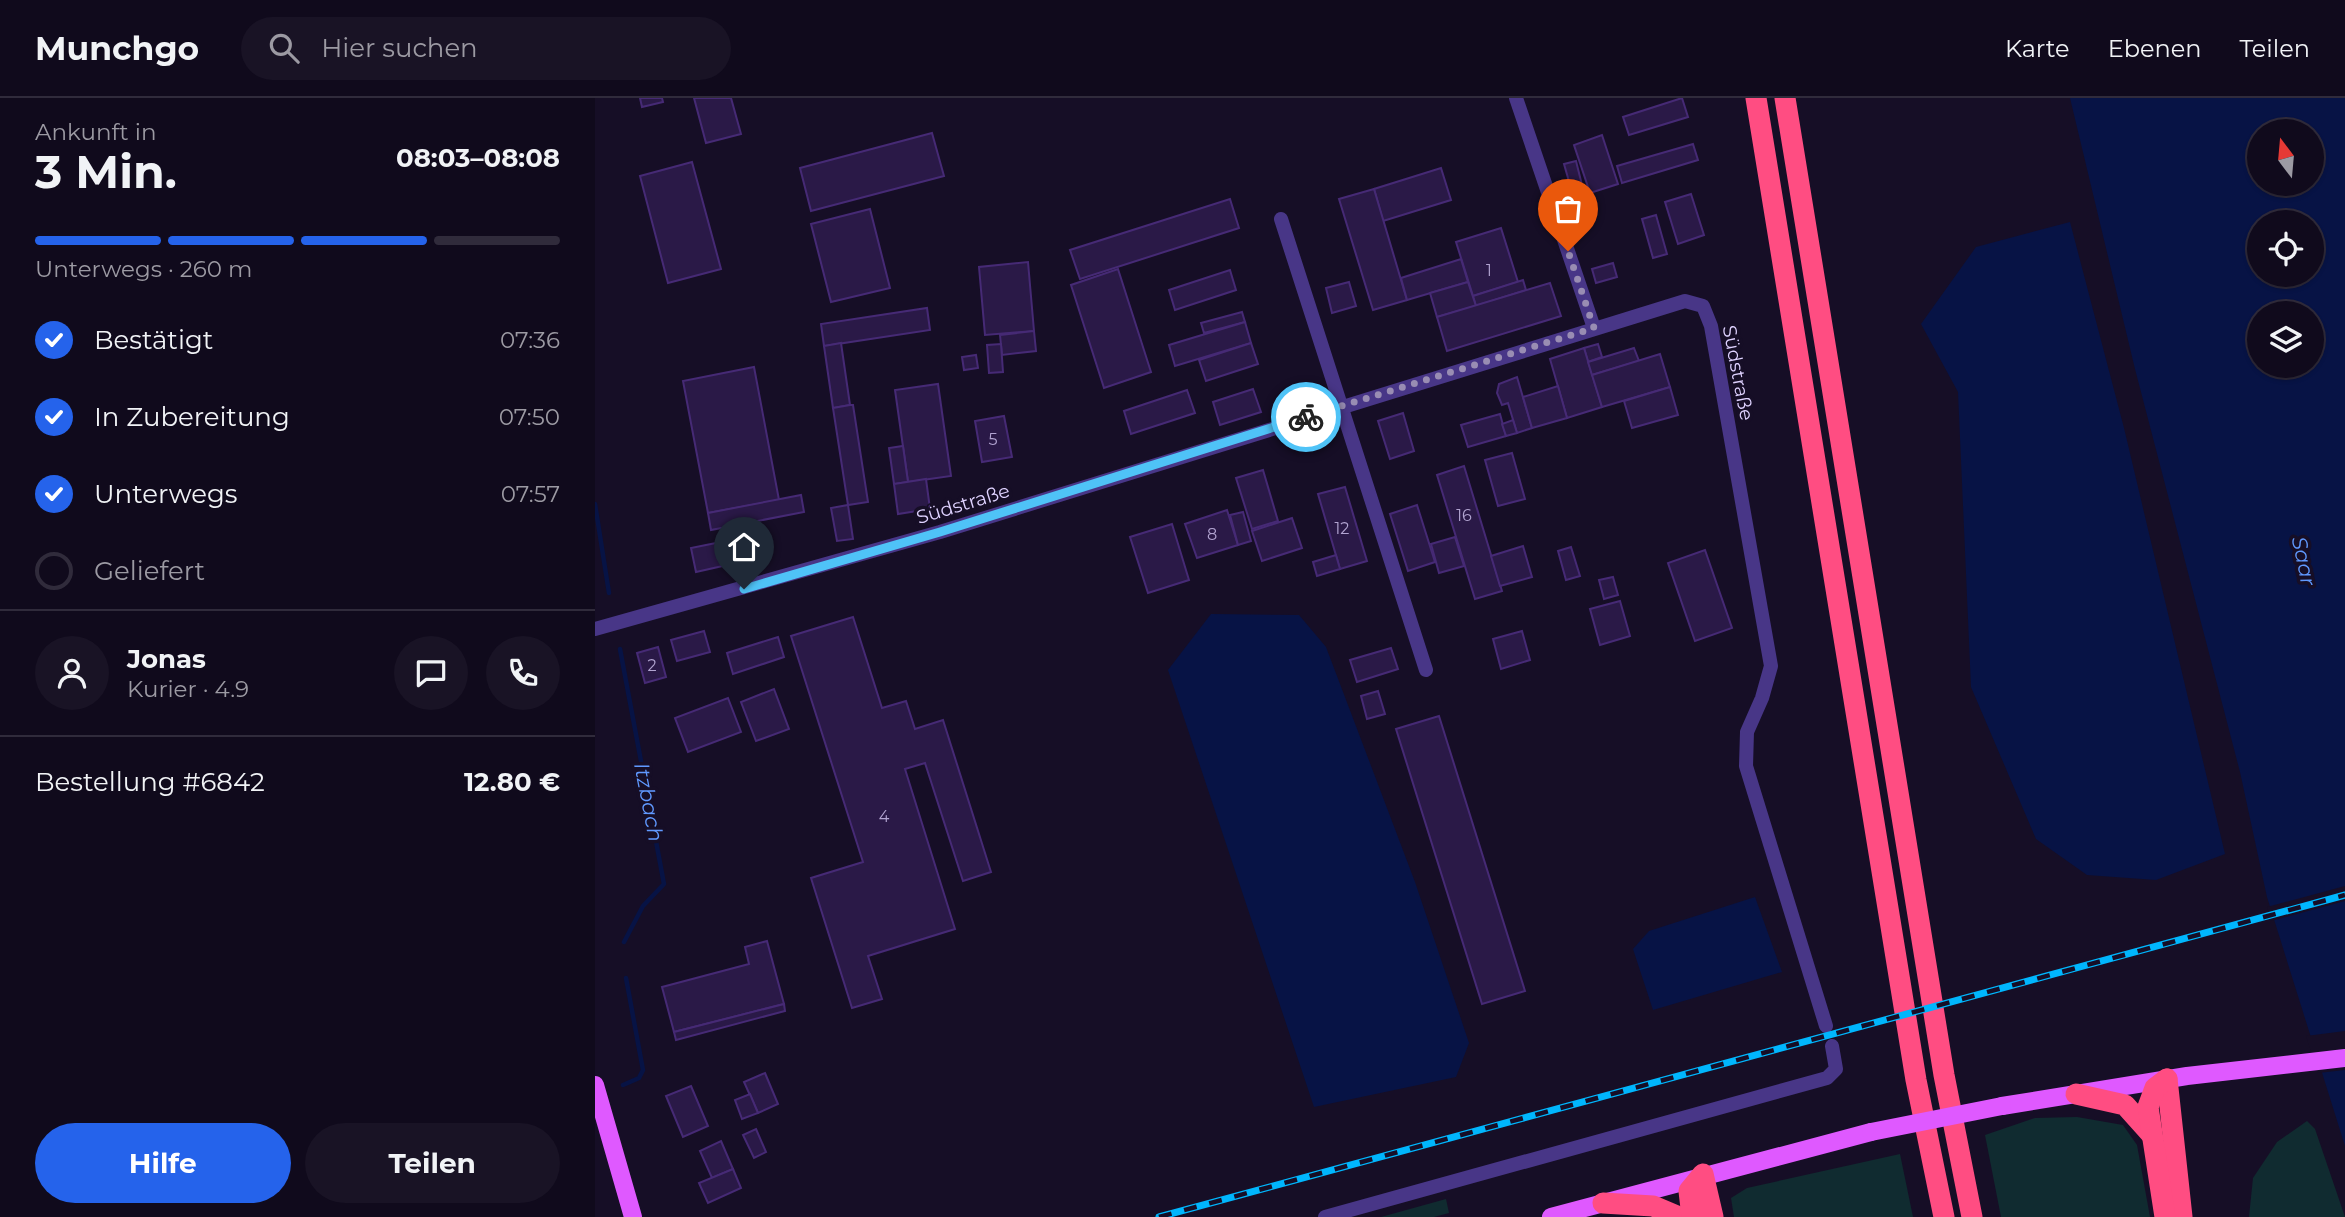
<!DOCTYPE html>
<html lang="de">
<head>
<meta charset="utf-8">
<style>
	:root { --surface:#100a1c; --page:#191325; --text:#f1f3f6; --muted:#9c9aa3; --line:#302b3b; --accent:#2563eb }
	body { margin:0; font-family:Montserrat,sans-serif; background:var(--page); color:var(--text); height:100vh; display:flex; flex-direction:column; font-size:26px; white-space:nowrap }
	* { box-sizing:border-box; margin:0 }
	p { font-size:23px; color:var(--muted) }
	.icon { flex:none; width:38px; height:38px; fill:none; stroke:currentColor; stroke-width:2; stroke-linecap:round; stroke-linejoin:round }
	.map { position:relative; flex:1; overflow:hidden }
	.drawer { display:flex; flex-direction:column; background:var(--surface); width:595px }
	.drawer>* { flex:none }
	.needle { width:46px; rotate:344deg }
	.fabs { position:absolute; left:1652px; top:21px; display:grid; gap:14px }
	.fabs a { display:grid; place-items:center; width:77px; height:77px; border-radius:50%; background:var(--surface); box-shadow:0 2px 5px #0004,0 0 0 2px var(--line); font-size:35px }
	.pin { position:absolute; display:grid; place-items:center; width:60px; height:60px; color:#fff; margin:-72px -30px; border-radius:50% 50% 50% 0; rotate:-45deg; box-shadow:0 0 7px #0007 }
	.pin .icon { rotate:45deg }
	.courier { position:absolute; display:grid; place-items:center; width:70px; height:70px; margin:-35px; border:5px solid #4fc3f7; border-radius:50%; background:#fff; color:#222; box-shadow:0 2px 9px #0007 }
	.overview em { font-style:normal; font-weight:700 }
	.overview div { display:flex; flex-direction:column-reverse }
	.overview { display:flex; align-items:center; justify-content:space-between; height:119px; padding:0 35px }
	h1 { font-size:46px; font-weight:700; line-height:52px }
	.bar { display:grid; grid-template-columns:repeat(4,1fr); gap:10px 7px; align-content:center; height:84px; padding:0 35px }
	.bar i { height:9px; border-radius:5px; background:var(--line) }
	.bar .active { background:var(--accent) }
	.bar p { grid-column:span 4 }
	.line { display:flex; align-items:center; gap:18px; padding:0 35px; border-top:2px solid var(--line) }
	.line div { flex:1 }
	.round { display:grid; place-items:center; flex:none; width:74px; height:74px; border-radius:37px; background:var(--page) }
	ol { padding:0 35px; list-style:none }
	li { display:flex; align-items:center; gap:21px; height:77px }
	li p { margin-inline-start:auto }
	li .icon { padding:7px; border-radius:50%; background:var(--accent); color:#fff; stroke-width:4 }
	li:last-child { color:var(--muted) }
	li i { width:38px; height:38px; border:4px solid var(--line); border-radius:50% }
	.cta { display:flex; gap:14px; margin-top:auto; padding:14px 35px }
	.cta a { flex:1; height:80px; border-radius:42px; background:var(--accent); color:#fff; font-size:28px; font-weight:700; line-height:80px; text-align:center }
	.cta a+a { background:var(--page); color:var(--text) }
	header { display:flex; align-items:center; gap:42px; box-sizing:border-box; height:98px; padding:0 35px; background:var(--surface); border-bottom:2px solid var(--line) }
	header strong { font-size:33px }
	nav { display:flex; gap:38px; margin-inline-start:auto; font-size:24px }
	.search { width:490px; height:63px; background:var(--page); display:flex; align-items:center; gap:18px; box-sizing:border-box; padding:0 24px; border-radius:38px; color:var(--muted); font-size:26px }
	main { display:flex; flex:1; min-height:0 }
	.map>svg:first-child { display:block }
	.green { fill:#102b30 }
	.water { fill:#071345; fill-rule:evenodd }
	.pier { fill:#160e26 }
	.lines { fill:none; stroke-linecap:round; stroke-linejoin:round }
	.stream { stroke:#071345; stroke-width:4.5 }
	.building { fill:#2a1947; stroke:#462a75; stroke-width:2 }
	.minor { stroke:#483687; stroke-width:14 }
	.major { stroke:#df59ff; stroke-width:18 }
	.highway { stroke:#ff4d82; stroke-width:21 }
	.rail-casing { stroke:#00b6fd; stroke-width:7 }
	.rail { stroke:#160e26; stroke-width:4.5; stroke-dasharray:13; stroke-linecap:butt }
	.major-bridge { stroke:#df59ff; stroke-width:18 }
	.done { stroke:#998db3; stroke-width:7; stroke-dasharray:0 12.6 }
	.route { stroke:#4fc3f7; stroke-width:9 }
	.labels { text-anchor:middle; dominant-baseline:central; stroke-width:7; stroke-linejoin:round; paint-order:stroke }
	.number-label { font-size:16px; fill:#b2a4d1 }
	.street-label { font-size:19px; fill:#dfd2ff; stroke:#160e26 }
	.water-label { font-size:21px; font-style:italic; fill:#6099ff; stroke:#160e26 }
</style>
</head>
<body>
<header>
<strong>Munchgo</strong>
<div class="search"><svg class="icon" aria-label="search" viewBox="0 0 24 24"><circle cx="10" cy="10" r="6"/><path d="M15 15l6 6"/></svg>Hier suchen</div>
<nav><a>Karte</a><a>Ebenen</a><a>Teilen</a></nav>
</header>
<main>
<section class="drawer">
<div class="overview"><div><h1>3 Min.</h1><p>Ankunft in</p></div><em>08:03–08:08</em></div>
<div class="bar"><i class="active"></i><i class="active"></i><i class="active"></i><i></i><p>Unterwegs · 260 m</p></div>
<ol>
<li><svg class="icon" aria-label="check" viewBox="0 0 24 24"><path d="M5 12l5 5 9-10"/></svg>Bestätigt<p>07:36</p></li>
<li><svg class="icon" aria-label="check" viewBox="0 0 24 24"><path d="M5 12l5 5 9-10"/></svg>In Zubereitung<p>07:50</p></li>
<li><svg class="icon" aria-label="check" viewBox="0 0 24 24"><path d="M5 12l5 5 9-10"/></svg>Unterwegs<p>07:57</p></li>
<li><i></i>Geliefert</li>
</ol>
<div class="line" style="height:126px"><a class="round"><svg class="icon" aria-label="person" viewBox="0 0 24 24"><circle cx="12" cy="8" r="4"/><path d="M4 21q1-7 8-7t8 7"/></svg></a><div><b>Jonas</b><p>Kurier · 4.9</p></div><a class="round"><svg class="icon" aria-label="chat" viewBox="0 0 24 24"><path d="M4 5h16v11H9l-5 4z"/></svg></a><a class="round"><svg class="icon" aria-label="phone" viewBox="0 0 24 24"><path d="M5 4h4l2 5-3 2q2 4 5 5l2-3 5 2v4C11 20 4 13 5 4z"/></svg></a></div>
<div class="line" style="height:91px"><div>Bestellung #6842</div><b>12.80 €</b></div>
<div class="cta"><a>Hilfe</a><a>Teilen</a></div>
</section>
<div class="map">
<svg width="1750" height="1119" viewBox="0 0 1750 1119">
	<rect width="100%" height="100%" fill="#160e26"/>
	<!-- green -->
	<g class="green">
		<polygon points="1482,1019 1528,1027 1542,1047 1555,1119 1406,1119 1390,1037 1440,1020"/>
		<polygon points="1712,1023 1720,1031 1750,1119 1654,1119 1658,1080 1682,1044"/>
		<polygon points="1305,1056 1318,1119 1139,1119 1136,1100 1152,1090"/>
		<polygon points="851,1101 854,1115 839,1119 786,1119"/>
	</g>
	<!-- water -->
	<g class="water">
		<path d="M1475 0H1750V1048L1672 799 1645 674 1540 271ZM1664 33H1717V86H1664ZM1664 124H1717V177H1664ZM1664 215H1717V268H1664Z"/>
		<polygon points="1475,124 1529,330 1630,756 1561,782 1492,777 1441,741 1376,589 1363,294 1326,226 1381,149"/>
		<polygon points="616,516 704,517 731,549 820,784 874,945 861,979 719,1009 573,572"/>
		<polygon points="1160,799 1187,874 1058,912 1038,851 1054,833"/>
	</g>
	<!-- pier -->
	<g class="pier">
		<polygon points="1750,788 1750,803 1676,823 1672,809"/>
		<polygon points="1750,933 1750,972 1723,975 1711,938"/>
	</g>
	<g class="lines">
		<!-- stream -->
		<g class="stream">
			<polyline points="0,406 14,495"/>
			<polyline points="25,551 69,786 48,808 29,844"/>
			<polyline points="28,987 44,980 48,972 31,880"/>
		</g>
	</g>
	<!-- building -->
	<g class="building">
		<polygon points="45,0 67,0 68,4 47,9"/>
		<polygon points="99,0 136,0 146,36 111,45"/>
		<polygon points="1087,0 1093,19 1034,37 1028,19"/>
		<polygon points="337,35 349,78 216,113 205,70"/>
		<polygon points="1007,37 1023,86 995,95 979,47"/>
		<polygon points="1098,46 1103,62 1027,85 1022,68"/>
		<polygon points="981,63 988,91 977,94 969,66"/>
		<polygon points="97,64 126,171 73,185 45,78"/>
		<polygon points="846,70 856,102 788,123 779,91"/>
		<polygon points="779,91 812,202 778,212 744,101"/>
		<polygon points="1096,96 1109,137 1083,146 1070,104"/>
		<polygon points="635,101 644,130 485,181 475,152"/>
		<polygon points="275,111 295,190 236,204 216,126"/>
		<polygon points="1061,117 1072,156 1058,160 1047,121"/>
		<polygon points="906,130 923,184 878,198 861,144"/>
		<polygon points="866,161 873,184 812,202 806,180"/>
		<polygon points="433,164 439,233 390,237 384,169"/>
		<polygon points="1018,165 1022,179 1001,185 997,171"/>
		<polygon points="523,171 556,274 509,290 476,187"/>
		<polygon points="635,172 641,192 580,212 574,192"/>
		<polygon points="928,182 931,192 881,208 878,198"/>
		<polygon points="754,184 761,208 737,215 731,190"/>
		<polygon points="873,184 881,208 842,219 835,195"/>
		<polygon points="955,185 966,218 852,253 842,219"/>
		<polygon points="332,210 335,232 229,248 226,226"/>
		<polygon points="647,214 650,224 609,235 606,225"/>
		<polygon points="650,224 656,245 580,268 574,247"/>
		<polygon points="439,233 441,253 407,257 405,237"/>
		<polygon points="246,245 255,307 238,310 229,248"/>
		<polygon points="656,245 663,266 611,283 604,262"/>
		<polygon points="406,246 408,274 394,275 392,247"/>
		<polygon points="1003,246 1007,259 993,264 989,250"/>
		<polygon points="989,250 1007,309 972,320 955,261"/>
		<polygon points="1039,250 1044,263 997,277 993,264"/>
		<polygon points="1065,256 1075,289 1007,309 997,277"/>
		<polygon points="381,257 383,270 369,272 367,259"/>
		<polygon points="159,269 184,402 113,415 88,283"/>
		<polygon points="922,279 937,330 922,335 913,305 907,307 902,295 904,286"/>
		<polygon points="343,286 356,378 313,384 300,292"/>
		<polygon points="963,288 972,320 937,330 928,299"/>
		<polygon points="1075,289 1083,317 1037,330 1029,303"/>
		<polygon points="658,291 666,314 625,327 618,304"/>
		<polygon points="592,292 600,315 536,336 529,313"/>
		<polygon points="255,307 258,307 273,404 253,407 238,310"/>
		<polygon points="808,315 819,353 795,361 783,323"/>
		<polygon points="905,316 911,338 873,349 866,327"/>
		<polygon points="409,318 417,359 387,364 380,323"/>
		<polygon points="918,322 922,335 911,338 907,326"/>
		<polygon points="308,348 313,384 299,386 294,350"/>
		<polygon points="917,355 930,401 903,408 890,362"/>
		<polygon points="869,368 907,493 880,501 842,377"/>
		<polygon points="668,372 683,423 657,431 641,380"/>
		<polygon points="331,381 335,411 303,416 299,386"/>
		<polygon points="750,389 772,463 745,471 723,396"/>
		<polygon points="206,397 209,414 116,432 113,415"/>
		<polygon points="253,407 258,441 242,443 236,410"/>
		<polygon points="822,407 840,464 813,473 795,416"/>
		<polygon points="632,412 643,447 602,460 590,426"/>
		<polygon points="648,414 656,443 643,447 635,417"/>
		<polygon points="697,420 707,450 667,463 657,433"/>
		<polygon points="577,426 594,482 553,495 535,439"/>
		<polygon points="860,439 869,468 844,475 836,446"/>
		<polygon points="136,442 141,465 101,474 96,450"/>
		<polygon points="928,448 937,479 905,488 896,458"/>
		<polygon points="976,449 985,478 971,482 963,453"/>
		<polygon points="1110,452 1137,530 1100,543 1073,465"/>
		<polygon points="741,457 745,471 722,478 718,464"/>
		<polygon points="1018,479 1023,497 1009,501 1004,482"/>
		<polygon points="1025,503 1035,538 1005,547 995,511"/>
		<polygon points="258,519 287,610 311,603 320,631 348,622 396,774 368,783 330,665 310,671 360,831 273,858 287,901 257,910 216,780 268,764 196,538"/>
		<polygon points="109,533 115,554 82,563 76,542"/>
		<polygon points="927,533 935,562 906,571 898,541"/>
		<polygon points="183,539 189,559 138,576 132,555"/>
		<polygon points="63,549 71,579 50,585 42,555"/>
		<polygon points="796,550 803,571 762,584 755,562"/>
		<polygon points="179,591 194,631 161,643 146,604"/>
		<polygon points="783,593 790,616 772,621 766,598"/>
		<polygon points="133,600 146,634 93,654 80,620"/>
		<polygon points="844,618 930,893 887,906 801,631"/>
		<polygon points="172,843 189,906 79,934 67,889 154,866 150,849"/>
		<polygon points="189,906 190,913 81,942 79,934"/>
		<polygon points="170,975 183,1006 163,1015 149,984"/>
		<polygon points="96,988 113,1028 88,1039 71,998"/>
		<polygon points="155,996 163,1015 147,1021 140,1002"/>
		<polygon points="161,1031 171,1054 159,1060 148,1037"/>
		<polygon points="126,1043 138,1071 117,1080 105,1053"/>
		<polygon points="138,1071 146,1090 113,1105 104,1085"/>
	</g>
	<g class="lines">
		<!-- minor -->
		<g class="minor">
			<polyline points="921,0 999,230"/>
			<polyline points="686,121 831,572"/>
			<polyline points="0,531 345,434 1090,203 1108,208 1116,228 1176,568 1167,600 1152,634 1151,668 1231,928"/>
			<polyline points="730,1119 1232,980 1241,971 1237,948"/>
		</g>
		<!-- major -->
		<g class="major">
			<polyline points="0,987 38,1119"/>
			<polyline points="1407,1008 1592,978 1750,960"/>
			<polyline points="956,1119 1276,1034"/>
		</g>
		<!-- highway -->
		<g class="highway">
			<polyline points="1161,0 1321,982 1349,1119"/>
			<polyline points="1190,0 1349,977 1377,1119"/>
			<polyline points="1572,981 1587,1119"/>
			<polyline points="1481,996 1530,1007 1556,1036"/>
			<polyline points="1008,1105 1058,1108 1084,1119"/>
			<polyline points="1097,1119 1094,1093 1108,1076 1118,1119"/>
			<polyline points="1570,1119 1553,1009 1560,990 1572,981"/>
		</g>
		<defs>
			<polyline id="rail" points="564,1119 1750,797"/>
		</defs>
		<!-- rail casing -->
		<use href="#rail" class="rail-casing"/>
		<!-- rail -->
		<use href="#rail" class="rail"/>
		<!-- major-bridge -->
		<polyline class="major-bridge" points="1276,1034 1407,1008"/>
	</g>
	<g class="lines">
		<!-- done -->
		<polyline class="done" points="711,319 999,230 973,153"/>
		<!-- route -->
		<polyline class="route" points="149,491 345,434 711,319"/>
	</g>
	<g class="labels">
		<!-- number labels -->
		<g class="number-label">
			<text x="894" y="172">1</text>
			<text x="398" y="341">5</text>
			<text x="869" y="417">16</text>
			<text x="747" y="430">12</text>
			<text x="617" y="436">8</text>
			<text x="57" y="567">2</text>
			<text x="289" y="718">4</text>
		</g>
		<!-- street labels -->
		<g class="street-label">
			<text transform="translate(1143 275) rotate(79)">Südstraße</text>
			<text transform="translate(368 406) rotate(-17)">Südstraße</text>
		</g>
		<!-- water labels -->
		<g class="water-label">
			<text transform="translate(1709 463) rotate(78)">Saar</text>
			<text transform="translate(54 704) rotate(79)">Itzbach</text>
		</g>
	</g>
</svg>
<div class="fabs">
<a><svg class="needle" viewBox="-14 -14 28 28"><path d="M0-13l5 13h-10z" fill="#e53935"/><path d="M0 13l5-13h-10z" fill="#9c9aa3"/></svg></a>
<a><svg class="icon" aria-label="locate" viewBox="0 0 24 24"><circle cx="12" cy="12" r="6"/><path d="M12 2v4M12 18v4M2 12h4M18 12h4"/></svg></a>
<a><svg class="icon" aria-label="layers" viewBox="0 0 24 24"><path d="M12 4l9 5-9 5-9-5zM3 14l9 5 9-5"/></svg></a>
</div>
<div class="pin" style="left:973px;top:153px;background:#ea580c"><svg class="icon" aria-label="bag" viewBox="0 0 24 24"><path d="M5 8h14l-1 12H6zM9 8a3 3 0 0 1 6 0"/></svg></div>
<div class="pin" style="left:149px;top:491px;background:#1f2937"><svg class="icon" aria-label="home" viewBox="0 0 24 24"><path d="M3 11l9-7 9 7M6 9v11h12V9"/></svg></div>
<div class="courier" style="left:711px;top:319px"><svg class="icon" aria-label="bike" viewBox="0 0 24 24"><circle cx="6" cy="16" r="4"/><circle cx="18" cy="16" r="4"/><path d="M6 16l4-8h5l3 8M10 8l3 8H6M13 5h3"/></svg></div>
</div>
</main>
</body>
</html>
